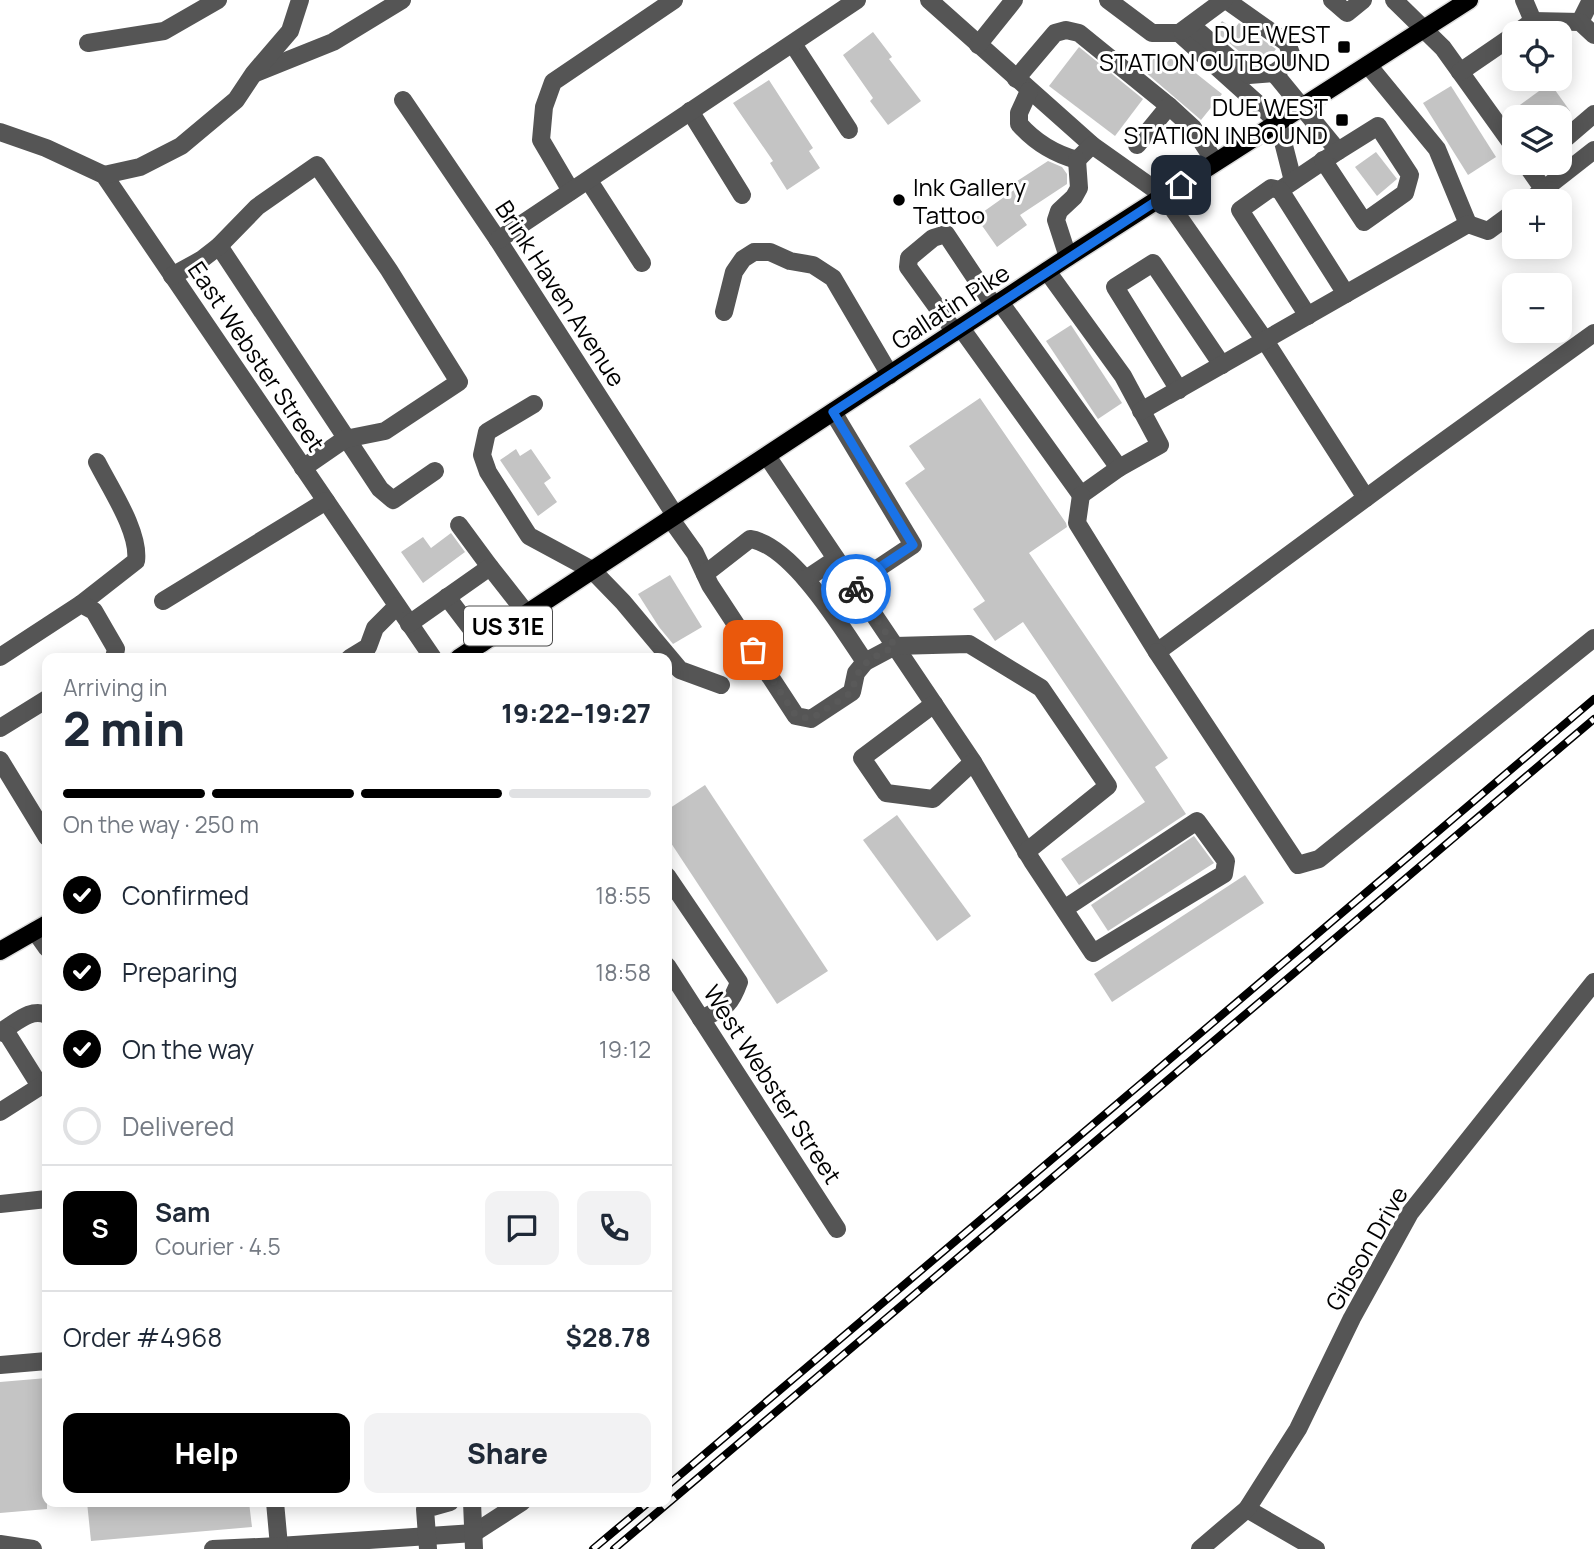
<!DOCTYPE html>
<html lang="en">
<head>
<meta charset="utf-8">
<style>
	:root { --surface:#fff; --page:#f2f2f3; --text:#1f2937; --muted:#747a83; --line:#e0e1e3; --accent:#000 }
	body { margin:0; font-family:Manrope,sans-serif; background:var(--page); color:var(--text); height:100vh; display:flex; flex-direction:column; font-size:26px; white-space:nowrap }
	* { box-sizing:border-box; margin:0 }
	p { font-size:23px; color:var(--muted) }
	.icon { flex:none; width:38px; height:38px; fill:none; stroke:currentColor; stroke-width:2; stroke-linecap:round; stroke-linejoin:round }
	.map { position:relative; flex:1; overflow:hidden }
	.details { position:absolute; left:42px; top:653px; width:630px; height:854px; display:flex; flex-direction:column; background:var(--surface); border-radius:14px; box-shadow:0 4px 18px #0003 }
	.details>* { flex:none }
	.tools { position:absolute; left:1502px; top:21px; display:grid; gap:14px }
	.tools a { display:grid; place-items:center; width:70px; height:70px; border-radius:14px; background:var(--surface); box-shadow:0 4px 18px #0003; font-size:35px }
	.pin { position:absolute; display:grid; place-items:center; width:60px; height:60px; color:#fff; margin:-30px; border-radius:14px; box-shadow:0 4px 10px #0006 }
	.courier { position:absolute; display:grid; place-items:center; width:70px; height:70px; margin:-35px; border:5px solid #1a73e8; border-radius:50%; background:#fff; color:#222; box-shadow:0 2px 9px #0007 }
	.summary em { font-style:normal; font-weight:800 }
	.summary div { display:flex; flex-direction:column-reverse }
	.summary { display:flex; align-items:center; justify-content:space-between; height:119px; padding:0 21px }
	h1 { font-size:46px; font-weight:800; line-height:52px }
	.bar { display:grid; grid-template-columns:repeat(4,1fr); gap:10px 7px; align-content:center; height:84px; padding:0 21px }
	.bar i { height:9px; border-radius:5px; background:var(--line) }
	.bar .on { background:var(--accent) }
	.bar p { grid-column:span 4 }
	.line { display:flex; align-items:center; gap:18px; padding:0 21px; border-top:2px solid var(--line) }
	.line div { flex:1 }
	.round { display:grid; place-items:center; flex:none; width:74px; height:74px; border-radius:14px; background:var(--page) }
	ol { padding:0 21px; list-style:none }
	li { display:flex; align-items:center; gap:21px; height:77px }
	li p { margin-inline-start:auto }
	li .icon { padding:7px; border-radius:50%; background:var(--accent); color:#fff; stroke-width:4 }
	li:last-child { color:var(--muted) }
	li i { width:38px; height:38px; border:4px solid var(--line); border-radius:50% }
	.action { display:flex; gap:14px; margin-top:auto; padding:14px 21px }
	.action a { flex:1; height:80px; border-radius:14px; background:var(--accent); color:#fff; font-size:28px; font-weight:800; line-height:80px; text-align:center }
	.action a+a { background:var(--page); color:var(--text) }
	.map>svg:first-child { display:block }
	.building { fill:#c4c4c4 }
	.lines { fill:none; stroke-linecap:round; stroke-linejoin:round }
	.major-casing { stroke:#dbdbdb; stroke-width:21 }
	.minor { stroke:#555; stroke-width:18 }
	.major { stroke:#000; stroke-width:18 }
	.rail-casing { stroke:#000; stroke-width:8 }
	.rail { stroke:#fff; stroke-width:5; stroke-dasharray:16; stroke-linecap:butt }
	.done { stroke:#595959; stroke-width:7; stroke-dasharray:0 12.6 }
	.route { stroke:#1a73e8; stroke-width:9 }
	.poi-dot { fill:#000; stroke:#fff; stroke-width:2.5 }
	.labels { text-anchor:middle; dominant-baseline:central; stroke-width:6; stroke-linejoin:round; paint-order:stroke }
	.shield { fill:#fff; stroke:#4c4c4c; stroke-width:2 }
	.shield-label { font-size:23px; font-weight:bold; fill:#000 }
	.poi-label { font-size:24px; fill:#000; stroke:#fff; text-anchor:end }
	.street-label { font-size:24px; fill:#000; stroke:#fff }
</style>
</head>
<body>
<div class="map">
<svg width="1594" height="1549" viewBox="0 0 1594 1549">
	<rect width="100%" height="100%" fill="#fff"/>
	<!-- building -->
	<g class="building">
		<polygon points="1222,21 1234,29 1239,23 1276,49 1266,62 1253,63 1215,31"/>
		<polygon points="873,32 892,57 889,59 921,101 888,125 870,101 873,98 843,55"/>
		<polygon points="1079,47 1143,99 1115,136 1049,86"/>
		<polygon points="1173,55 1222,94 1201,120 1144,71 1154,58 1164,66"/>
		<polygon points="769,80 813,148 809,151 820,168 787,190 770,163 773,161 733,103"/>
		<polygon points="1550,83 1570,111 1561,117 1507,117 1505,116"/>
		<polygon points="1451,86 1496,157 1468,175 1423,103"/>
		<polygon points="1376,152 1397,179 1377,196 1355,167"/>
		<polygon points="1048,161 1062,167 1067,174 1067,184 1020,215 1027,225 997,247 976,217 1014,190 1011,185"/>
		<polygon points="1071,325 1122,403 1098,419 1046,341"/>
		<polygon points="980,398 1066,523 1067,527 1029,553 1168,758 1155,767 1186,814 1079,885 1061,859 1145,802 1023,622 995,641 973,609 985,601 905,483 925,469 909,446"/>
		<polygon points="516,449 520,456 531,449 551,478 544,483 557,502 538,516 500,460"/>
		<polygon points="451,533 465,552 423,583 401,552 423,537 431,548"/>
		<polygon points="670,575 702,627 673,644 659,627 638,594"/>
		<polygon points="705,785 828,971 777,1004 667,837 667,810"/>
		<polygon points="897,815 971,916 937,941 863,840"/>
		<polygon points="1194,836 1214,863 1108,931 1091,905"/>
		<polygon points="1245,875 1264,903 1112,1002 1094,974"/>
		<polygon points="47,1378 47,1509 0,1513 0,1382"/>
		<polygon points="87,1502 249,1502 252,1527 91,1541"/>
	</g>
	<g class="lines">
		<defs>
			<g id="major">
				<polyline points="459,658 1068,257 1469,0"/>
				<polyline points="0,951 47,924"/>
			</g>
		</defs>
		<!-- major casing -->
		<use href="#major" class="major-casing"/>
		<!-- minor -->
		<g class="minor">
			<polyline points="929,0 1092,145 1164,196 1264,339 1366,498"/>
			<polyline points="1108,0 1152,33 1179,33 1278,122 1293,181"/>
			<polyline points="1226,0 1287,43 1293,59 1274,73 1338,151 1280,190 1271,188 1240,210 1308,316"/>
			<polyline points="1332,0 1347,13 1363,0"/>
			<polyline points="1394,0 1443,48 1514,147"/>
			<polyline points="1524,0 1533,21"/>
			<polyline points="1580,22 1591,0"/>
			<polyline points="1191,25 1249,75 1274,73"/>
			<polyline points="1182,31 1224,0"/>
			<polyline points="1516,33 1533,21 1580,22 1594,35"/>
			<polyline points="88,43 164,31 218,0"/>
			<polyline points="793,44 849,130"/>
			<polyline points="978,45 1014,0"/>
			<polyline points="1368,65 1437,149 1468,224"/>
			<polyline points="1460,72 1514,35"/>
			<polyline points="256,73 333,42 402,0"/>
			<polyline points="1016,79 1055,33 1066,30 1079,33 1169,106"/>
			<path d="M1029 91 1019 113V124C1034 141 1055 154 1077 160L1092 145"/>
			<polyline points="403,100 498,240 675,515"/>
			<polyline points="690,111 742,195"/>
			<polyline points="0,132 46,148 104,175 433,658"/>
			<polyline points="1559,144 1594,114"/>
			<polyline points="1137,145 1169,106 1193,128 1215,162"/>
			<polyline points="1323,160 1364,222 1405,193 1410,175 1378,126 1338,151"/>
			<polyline points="1525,163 1544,190"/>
			<polyline points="104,175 140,167 181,146 236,100 254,73 290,31 300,0"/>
			<polyline points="589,181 642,263"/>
			<polyline points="1280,190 1346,294"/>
			<polyline points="571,191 541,140 544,107 553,82 674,0"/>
			<polyline points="1529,201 1594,150"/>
			<polyline points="498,240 857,0"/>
			<polyline points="219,246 380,489 393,500 435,471"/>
			<polyline points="1068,257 1056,220 1059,211 1074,197 1079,188 1077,160"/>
			<polyline points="172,276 201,260 219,246 257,207 317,165 389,270 459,382 385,431 345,439 303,468"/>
			<polyline points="1000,302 1119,468"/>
			<polyline points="724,312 734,272 743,259 754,252 770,252 790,261 813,265 833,278 890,375"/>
			<polyline points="961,328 1081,495 1119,468 1160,445 1123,376 1047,271"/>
			<polyline points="955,332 908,267 909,258 933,238 946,234 994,306"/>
			<polyline points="1179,390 1115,287 1153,263 1222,365"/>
			<polyline points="534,404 487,432 482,455 488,472 529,536 592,570 623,602 680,670 721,685"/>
			<polyline points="1141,411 1468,224 1488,231 1514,212"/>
			<polyline points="833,412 913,545 853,585"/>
			<polyline points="767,456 973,762 1032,861 1093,953 1224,874 1226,861 1197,821 1064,909"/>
			<polyline points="1081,495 1077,523 1157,652 1412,464 1594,333"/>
			<polyline points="670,518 695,553 710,585 796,716 811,719 852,692 856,673 865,662 895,646 969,644 1041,688 1108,786 1026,852"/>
			<polyline points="459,525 490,567"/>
			<path d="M705 574 750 539C792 545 842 628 865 662"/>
			<polyline points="806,579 836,559"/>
			<polyline points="447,597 482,643"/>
			<polyline points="163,601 326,501"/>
			<path d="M81 604 136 561C140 532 110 488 97 462"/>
			<polyline points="409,624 490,567 527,614"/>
			<polyline points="1157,652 1298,865 1319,859 1594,638"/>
			<polyline points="0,657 81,604 94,611 116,649 114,658"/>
			<polyline points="350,658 368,647 375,628 397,606"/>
			<polyline points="934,704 862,758 886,793 933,799 973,762"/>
			<polyline points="0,728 47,699"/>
			<polyline points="0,760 47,837"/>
			<path d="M667 876 739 982C730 1007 725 1007 701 1019"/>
			<polyline points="35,931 47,948"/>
			<polyline points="667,966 837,1229"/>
			<path d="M0 1032C15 1024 30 1007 47 1015"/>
			<polyline points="1,1032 8,1035 40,1086"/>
			<polyline points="0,1112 47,1082"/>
			<polyline points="0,1204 47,1199"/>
			<polyline points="0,1365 47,1361"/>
			<polyline points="275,1502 279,1546 474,1533 522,1502"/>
			<polyline points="472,1502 474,1549"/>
			<polyline points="1247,1509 1316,1549"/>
			<polyline points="0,1544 33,1549"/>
			<polyline points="213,1549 279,1546"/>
			<polyline points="428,1549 425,1509 450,1502"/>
			<polyline points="1200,1549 1247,1509 1298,1429 1352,1318 1410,1213 1594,982"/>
		</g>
		<!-- major -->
		<use href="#major" class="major"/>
		<defs>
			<g id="rail">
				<polyline points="667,1486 1594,699"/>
				<polyline points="593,1549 649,1502"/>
				<polyline points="614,1549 1594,719"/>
			</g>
		</defs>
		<!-- rail casing -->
		<use href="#rail" class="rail-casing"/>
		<!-- rail -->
		<use href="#rail" class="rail"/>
	</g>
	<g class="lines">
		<!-- done -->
		<path class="done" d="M753 650 796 716 811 719 852 692C859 661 868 661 895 646L856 589"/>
		<!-- route -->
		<polyline class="route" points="856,589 853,585 913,545 833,412 1181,185"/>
	</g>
	<!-- markers -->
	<g class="poi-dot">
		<rect x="1337" y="40" width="14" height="14" rx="3.5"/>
		<rect x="1335" y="113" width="14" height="14" rx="3.5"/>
		<circle cx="899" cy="200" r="7"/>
	</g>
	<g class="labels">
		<!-- shield labels -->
		<rect class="shield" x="464" y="606.5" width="88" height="39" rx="5"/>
		<g class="shield-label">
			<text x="508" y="626">US 31E</text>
		</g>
		<!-- poi labels -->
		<g class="poi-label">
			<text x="1330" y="33">DUE WEST<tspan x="1330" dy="28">STATION OUTBOUND</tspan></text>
			<text x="1328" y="106">DUE WEST<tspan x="1328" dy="28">STATION INBOUND</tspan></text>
			<text x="913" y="186" text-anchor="start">Ink Gallery<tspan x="913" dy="28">Tattoo</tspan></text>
		</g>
		<!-- street labels -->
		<g class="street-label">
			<text transform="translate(561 293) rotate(57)">Brink Haven Avenue</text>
			<text transform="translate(950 306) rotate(-33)">Gallatin Pike</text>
			<text transform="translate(257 356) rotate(56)">East Webster Street</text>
			<text transform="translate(773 1084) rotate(57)">West Webster Street</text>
			<text transform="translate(1366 1248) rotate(-60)">Gibson Drive</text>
		</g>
	</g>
</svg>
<div class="tools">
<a><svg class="icon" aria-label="locate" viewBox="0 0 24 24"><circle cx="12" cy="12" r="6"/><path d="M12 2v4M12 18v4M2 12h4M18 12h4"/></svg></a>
<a><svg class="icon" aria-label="layers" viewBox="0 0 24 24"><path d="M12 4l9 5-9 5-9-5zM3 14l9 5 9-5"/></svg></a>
<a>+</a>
<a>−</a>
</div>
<div class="pin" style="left:753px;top:650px;background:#ea580c"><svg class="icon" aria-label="bag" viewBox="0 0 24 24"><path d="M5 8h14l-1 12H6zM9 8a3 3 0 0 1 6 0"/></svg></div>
<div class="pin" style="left:1181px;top:185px;background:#1f2937"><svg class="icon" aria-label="home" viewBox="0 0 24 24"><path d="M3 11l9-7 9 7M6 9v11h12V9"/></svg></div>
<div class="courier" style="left:856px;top:589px"><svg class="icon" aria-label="bike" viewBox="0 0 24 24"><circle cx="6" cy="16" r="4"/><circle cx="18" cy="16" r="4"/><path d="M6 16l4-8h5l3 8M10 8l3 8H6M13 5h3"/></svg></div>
<section class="details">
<div class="summary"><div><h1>2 min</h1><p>Arriving in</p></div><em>19:22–19:27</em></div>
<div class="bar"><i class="on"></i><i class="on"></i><i class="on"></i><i></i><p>On the way · 250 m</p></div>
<ol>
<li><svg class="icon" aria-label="check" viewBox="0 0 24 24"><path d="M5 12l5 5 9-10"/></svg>Confirmed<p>18:55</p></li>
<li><svg class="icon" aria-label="check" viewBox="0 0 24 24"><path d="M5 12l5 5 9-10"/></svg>Preparing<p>18:58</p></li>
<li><svg class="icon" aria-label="check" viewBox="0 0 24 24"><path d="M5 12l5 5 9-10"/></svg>On the way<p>19:12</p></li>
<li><i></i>Delivered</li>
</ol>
<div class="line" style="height:126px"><b class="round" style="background:var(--accent);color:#fff">S</b><div><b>Sam</b><p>Courier · 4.5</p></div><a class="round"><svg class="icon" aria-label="chat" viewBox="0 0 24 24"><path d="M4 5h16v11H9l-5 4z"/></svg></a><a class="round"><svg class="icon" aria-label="phone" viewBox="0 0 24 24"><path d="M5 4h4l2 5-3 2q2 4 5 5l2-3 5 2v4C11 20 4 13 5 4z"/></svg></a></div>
<div class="line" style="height:91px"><div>Order #4968</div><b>$28.78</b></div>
<div class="action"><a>Help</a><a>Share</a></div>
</section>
</div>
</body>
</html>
